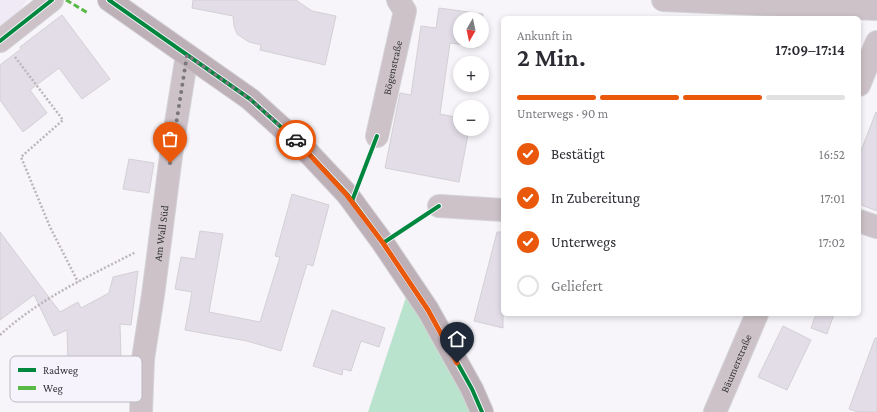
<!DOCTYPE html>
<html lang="de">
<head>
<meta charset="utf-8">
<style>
	:root { --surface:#fff; --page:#f7f7f7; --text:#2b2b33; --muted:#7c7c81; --line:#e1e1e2; --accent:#ea580c }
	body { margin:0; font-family:"Crimson Pro",serif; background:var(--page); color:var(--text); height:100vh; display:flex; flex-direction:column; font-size:15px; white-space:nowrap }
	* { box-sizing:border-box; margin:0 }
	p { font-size:13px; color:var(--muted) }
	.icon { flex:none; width:22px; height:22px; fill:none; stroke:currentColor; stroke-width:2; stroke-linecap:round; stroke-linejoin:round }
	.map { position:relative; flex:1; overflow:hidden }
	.panel { position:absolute; left:501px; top:16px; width:360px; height:300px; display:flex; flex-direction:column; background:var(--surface); border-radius:6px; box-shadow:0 2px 6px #0003 }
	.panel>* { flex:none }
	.needle { width:26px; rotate:189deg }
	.fabs { position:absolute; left:453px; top:12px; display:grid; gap:8px }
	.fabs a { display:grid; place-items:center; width:36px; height:36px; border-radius:50%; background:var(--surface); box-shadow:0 2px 6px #0003; font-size:20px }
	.pin { position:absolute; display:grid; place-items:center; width:34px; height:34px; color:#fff; margin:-41px -17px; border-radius:50% 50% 50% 0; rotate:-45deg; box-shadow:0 0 4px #0007 }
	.pin .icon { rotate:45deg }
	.courier { position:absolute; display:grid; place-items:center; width:40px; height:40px; margin:-20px; border:3px solid #ea580c; border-radius:50%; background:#fff; color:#222; box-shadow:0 1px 5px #0007 }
	.overview em { font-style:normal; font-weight:600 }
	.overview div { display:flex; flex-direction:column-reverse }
	.overview { display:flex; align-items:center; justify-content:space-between; height:68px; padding:0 16px }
	h1 { font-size:26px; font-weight:600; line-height:30px }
	.bar { display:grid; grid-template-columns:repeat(4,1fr); gap:6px 4px; align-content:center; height:48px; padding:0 16px }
	.bar i { height:5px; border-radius:3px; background:var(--line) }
	.bar .selected { background:var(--accent) }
	.bar p { grid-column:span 4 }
	ol { padding:0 16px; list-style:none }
	li { display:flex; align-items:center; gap:12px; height:44px }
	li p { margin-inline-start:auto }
	li .icon { padding:4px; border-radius:50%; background:var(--accent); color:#fff; stroke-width:4 }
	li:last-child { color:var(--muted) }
	li i { width:22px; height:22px; border:2px solid var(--line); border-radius:50% }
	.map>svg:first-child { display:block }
	.built { fill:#efeaf6 }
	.forest { fill:#bae3cd }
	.building { fill:#e2dde7; stroke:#d2d1d5 }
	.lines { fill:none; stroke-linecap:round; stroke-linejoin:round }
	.minor-casing { stroke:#d4d3d6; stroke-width:24 }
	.major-casing { stroke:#d4d3d6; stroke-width:24 }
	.path { stroke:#bcb6ba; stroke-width:2.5; stroke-dasharray:2 2; stroke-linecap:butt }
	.minor { stroke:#ccc2c7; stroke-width:22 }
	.major { stroke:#beb0b7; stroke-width:22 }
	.quiet { stroke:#58b947; stroke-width:3; stroke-dasharray:6 3; stroke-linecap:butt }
	.cycleway-casing { stroke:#f6f3fc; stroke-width:6 }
	.cycleway { stroke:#00873e; stroke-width:4 }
	.done { stroke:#7a787c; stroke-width:4; stroke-dasharray:0 7.2 }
	.route { stroke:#ea580c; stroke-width:5 }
	.labels { text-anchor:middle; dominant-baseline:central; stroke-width:3.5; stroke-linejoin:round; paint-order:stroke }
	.street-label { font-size:11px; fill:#363538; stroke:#f6f3fc }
	.key { fill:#f6f3fc; stroke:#bcbac1; stroke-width:1 }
	.key-label { font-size:11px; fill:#363538 }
</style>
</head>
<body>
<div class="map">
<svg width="877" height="412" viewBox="0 0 877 412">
	<rect width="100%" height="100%" fill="#f7f5fa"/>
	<!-- built -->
	<polygon class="built" points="0,0 27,0 0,38"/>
	<!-- forest -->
	<polygon class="forest" points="408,291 482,412 368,412"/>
	<!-- building -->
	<g class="building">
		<polygon points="193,0 296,0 312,11 336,16 325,65 260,50 261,45 249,42 237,34 234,26 233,16 192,8"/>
		<polygon points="439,8 483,14 482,21 482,19 460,19 460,41 479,41 478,47 450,43 440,114 460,118 460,129 469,129 459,182 385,168 400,93 411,95 421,26 436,28"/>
		<polygon points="62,15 110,79 82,99 59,68 30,90 47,113 23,132 0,100 0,65 21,49 20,47"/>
		<polygon points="876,112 877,113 877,211 859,204 859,156"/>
		<polygon points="129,159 154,163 149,193 123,189"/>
		<polygon points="292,194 329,205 313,266 307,264 281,351 247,341 185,330 192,292 175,289 181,257 195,259 200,231 223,234 209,312 260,322 280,257 275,256"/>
		<polygon points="0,232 60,312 78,302 81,308 109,293 113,277 138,271 131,325 120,324 122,393 69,394 67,330 54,336 34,295 0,320"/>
		<polygon points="497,232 503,232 503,328 474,321"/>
		<polygon points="332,310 385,328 379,347 361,341 351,371 343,369 342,375 313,366"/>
		<polygon points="816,314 834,314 827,334 811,328"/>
		<polygon points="783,326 811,340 787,390 758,377"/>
		<polygon points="875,338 877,338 877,412 858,412 849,409"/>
	</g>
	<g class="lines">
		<defs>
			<g id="minor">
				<polyline points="663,0 877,9"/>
				<polyline points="0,41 52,0"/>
				<polyline points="859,85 877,42"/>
				<path id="s1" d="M377 136 405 11 398 0"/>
				<polyline points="439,206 503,210"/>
				<polyline points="859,221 877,227"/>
				<path id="s2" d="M141 412 143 359 153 295 172 148 187 55"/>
				<path id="s3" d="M715 412 757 314"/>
			</g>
			<polyline id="major" points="109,0 250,99 301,145 347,194 383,243 428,310 472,389 482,412"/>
		</defs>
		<!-- minor casing -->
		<use href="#minor" class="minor-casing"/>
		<!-- major casing -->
		<use href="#major" class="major-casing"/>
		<!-- path -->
		<g class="path">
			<polyline points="15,57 63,120 21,157 50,227 78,282"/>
			<path d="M0 335C39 299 89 276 136 252"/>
		</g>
		<!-- minor -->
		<use href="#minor" class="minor"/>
		<!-- major -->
		<use href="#major" class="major"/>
		<!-- quiet -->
		<polyline class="quiet" points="66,0 88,13"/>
		<defs>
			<g id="cycleway">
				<polyline points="109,0 250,99 301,145 347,194 383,243 428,310 472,389 482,412"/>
				<polyline points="0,41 52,0"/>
				<polyline points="352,201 377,136"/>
				<polyline points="383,243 439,206"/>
			</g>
		</defs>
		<!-- cycleway casing -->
		<use href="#cycleway" class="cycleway-casing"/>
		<!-- cycleway -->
		<use href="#cycleway" class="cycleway"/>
	</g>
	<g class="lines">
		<!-- done -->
		<polyline class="done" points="170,163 187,55 250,99 296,140"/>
		<!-- route -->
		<polyline class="route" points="296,140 346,194 383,243 428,310 457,363"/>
	</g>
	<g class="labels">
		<!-- street labels -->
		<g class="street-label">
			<text stroke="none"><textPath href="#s1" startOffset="70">Bögenstraße</textPath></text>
			<text stroke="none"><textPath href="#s2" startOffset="180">Am Wall Süd</textPath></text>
			<text stroke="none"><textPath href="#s3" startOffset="53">Bäumerstraße</textPath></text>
		</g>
	</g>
	<!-- legend -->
	<rect x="10" y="356" width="132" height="46" rx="6" class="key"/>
	<rect x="18" y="368" width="18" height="4" fill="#00873e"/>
	<rect x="18" y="386" width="18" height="4" fill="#58b947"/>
	<g class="key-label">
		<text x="43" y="374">Radweg</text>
		<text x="43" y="392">Weg</text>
	</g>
</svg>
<div class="fabs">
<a><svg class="needle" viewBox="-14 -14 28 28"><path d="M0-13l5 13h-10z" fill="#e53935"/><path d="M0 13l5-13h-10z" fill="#7c7c81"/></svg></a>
<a>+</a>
<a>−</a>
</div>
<div class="pin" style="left:170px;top:163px;background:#ea580c"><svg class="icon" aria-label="bag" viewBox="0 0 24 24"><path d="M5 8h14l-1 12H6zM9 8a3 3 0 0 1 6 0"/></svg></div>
<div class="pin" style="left:457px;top:363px;background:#1f2937"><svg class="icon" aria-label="home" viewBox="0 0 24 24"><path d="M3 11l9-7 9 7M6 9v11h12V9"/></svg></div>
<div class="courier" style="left:296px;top:140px"><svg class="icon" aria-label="car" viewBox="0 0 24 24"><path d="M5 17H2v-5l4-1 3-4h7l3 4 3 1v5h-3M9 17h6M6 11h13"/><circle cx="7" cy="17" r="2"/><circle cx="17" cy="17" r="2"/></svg></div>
<section class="panel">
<div class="overview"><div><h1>2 Min.</h1><p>Ankunft in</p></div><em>17:09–17:14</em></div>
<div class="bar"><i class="selected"></i><i class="selected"></i><i class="selected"></i><i></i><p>Unterwegs · 90 m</p></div>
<ol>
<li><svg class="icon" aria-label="check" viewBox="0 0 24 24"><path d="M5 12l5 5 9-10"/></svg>Bestätigt<p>16:52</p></li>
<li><svg class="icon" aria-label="check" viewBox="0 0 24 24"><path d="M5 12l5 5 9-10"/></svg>In Zubereitung<p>17:01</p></li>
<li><svg class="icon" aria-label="check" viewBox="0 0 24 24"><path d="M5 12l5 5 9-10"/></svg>Unterwegs<p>17:02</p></li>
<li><i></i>Geliefert</li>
</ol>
</section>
</div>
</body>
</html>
